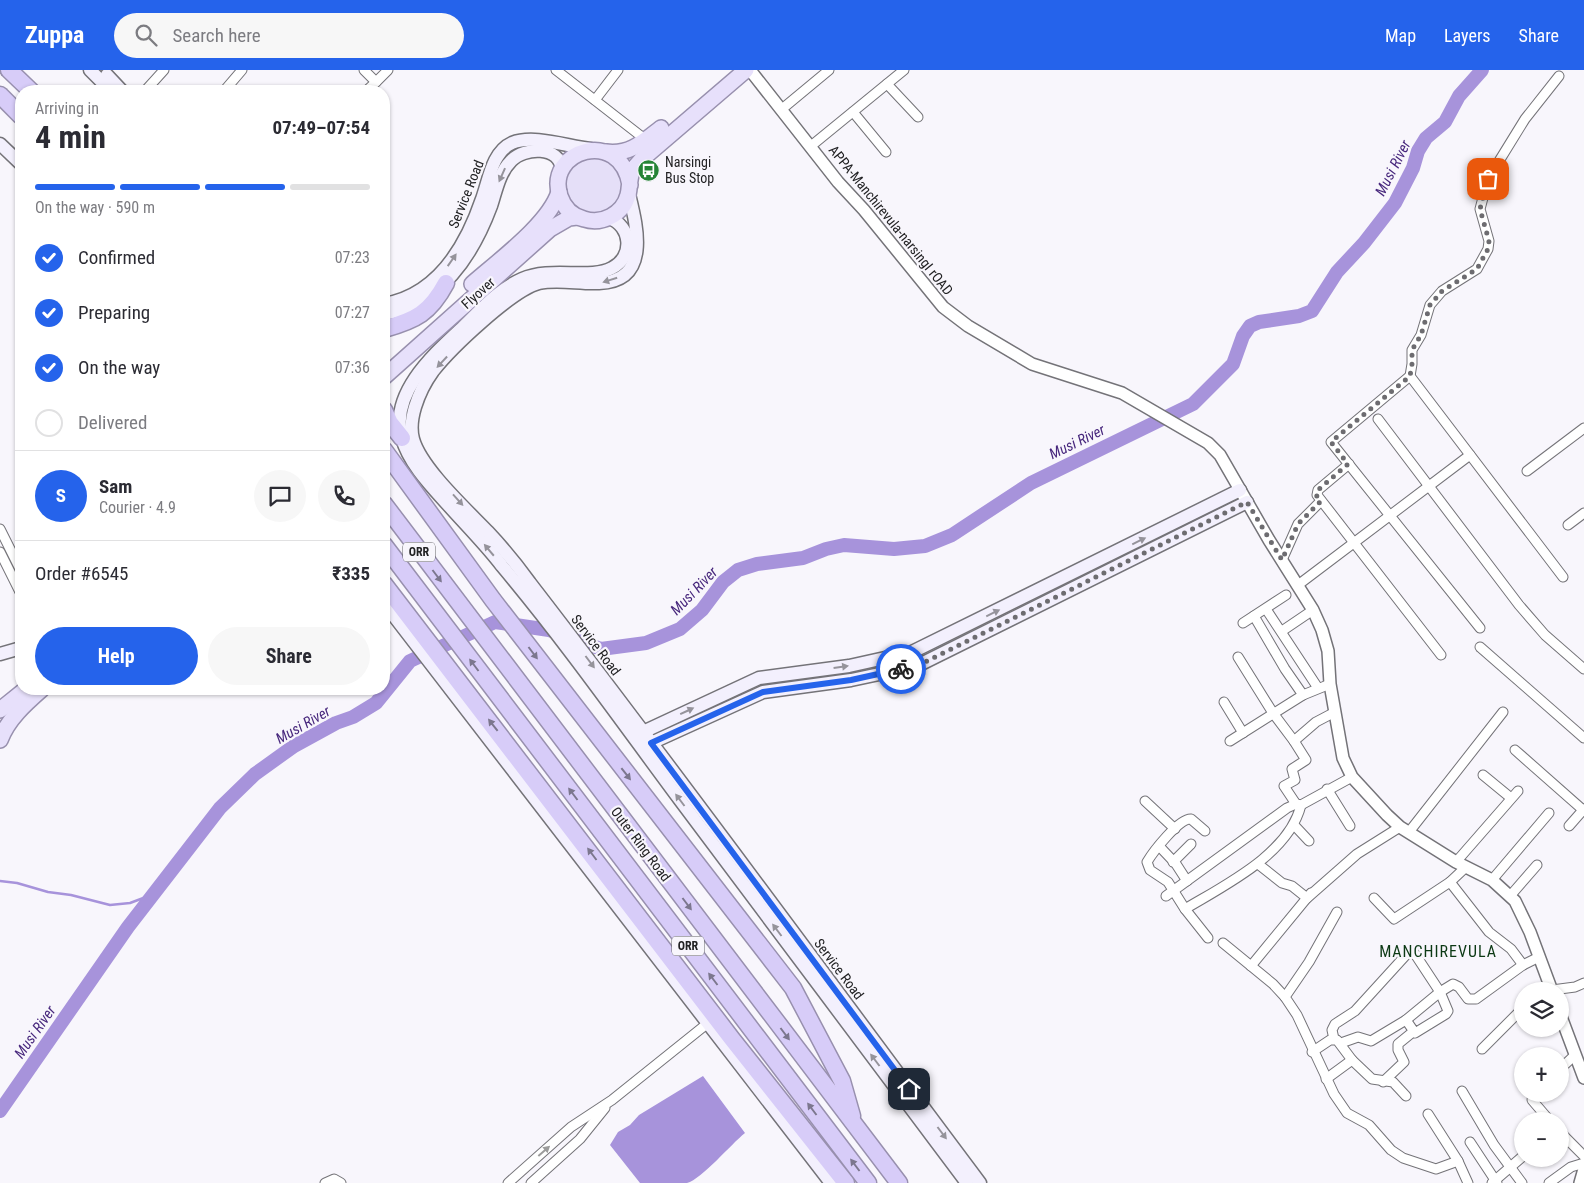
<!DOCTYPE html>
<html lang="en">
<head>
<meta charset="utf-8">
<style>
	:root { --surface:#fff; --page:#f7f7f7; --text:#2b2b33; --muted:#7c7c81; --line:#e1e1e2; --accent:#2563eb }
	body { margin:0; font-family:"Roboto Condensed",sans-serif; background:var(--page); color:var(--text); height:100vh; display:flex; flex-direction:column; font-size:19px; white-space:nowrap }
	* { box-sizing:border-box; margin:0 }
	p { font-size:16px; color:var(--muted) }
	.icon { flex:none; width:28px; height:28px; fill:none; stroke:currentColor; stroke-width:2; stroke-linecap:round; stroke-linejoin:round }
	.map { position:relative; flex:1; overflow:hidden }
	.sheet { position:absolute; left:15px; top:15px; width:375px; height:610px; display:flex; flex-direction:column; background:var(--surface); border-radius:20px; box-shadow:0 1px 4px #0004 }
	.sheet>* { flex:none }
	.tools { position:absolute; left:1514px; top:912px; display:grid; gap:10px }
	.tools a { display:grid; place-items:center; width:55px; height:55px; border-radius:50%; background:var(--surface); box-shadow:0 1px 4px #0004; font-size:25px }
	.pin { position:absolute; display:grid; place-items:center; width:42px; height:42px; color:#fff; margin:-21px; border-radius:10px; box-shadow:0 2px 8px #0006 }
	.courier { position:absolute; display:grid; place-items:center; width:50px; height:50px; margin:-25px; border:4px solid #2563eb; border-radius:50%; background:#fff; color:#222; box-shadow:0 1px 6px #0007 }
	.overview em { font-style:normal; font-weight:700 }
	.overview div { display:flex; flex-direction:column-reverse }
	.overview { display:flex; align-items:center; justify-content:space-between; height:85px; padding:0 20px }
	h1 { font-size:32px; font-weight:700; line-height:38px }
	.bar { display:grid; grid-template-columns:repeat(4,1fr); gap:8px 5px; align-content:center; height:60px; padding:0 20px }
	.bar i { height:6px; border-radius:4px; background:var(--line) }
	.bar .selected { background:var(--accent) }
	.bar p { grid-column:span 4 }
	.line { display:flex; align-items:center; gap:12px; padding:0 20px; border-top:1px solid var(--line) }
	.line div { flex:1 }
	.round { display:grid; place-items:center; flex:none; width:52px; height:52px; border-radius:26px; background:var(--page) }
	ol { padding:0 20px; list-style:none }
	li { display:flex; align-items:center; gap:15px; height:55px }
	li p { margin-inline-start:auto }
	li .icon { padding:5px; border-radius:50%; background:var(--accent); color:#fff; stroke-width:4 }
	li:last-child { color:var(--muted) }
	li i { width:28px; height:28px; border:2px solid var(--line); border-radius:50% }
	.cta { display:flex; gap:10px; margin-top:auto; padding:10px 20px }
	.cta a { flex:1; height:58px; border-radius:30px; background:var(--accent); color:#fff; font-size:20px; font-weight:700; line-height:58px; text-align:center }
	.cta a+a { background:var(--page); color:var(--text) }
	header { display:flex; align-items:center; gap:30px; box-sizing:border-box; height:70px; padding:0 25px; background:var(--accent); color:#fff }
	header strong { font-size:24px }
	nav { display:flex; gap:28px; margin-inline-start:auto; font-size:18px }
	.search { width:350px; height:45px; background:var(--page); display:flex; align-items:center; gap:12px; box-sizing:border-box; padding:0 18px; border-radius:28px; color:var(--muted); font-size:19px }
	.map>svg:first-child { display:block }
	.green { fill:#e5dff8 }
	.water { fill:#a793db }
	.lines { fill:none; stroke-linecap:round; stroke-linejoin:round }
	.stream { stroke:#a793db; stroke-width:2.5 }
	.river { stroke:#a793db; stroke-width:14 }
	.minor-casing { stroke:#747378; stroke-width:11 }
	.tertiary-casing { stroke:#747378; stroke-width:14 }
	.secondary-casing { stroke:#747378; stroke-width:15 }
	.primary-casing { stroke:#9890ae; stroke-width:18 }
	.motorway-casing { stroke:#9890ae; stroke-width:19 }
	.minor { stroke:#fff; stroke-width:9 }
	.tertiary { stroke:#fff; stroke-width:11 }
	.secondary { stroke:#f3f0fd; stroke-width:12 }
	.primary { stroke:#e7e0fb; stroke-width:15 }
	.motorway { stroke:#d7ccf8; stroke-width:16 }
	.oneway { fill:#95939b }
	.oneway2 { fill:#7c778e }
	.oneway3 { fill:#9c9c9c }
	.done { stroke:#6d6c70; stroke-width:5; stroke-dasharray:0 9 }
	.route { stroke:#2563eb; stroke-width:6 }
	.labels { text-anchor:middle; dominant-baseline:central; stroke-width:4.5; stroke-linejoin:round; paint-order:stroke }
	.shield { fill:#f8f6fc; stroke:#626265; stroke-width:1 }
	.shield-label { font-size:12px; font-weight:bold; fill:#222224 }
	.poi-label { font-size:14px; fill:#222224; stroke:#f8f6fc; text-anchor:start }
	.street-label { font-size:14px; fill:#222224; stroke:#f8f6fc }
	.water-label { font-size:15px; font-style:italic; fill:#48287d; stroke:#f8f6fc }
	.quarter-label { font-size:16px; letter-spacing:1px; fill:#0c3914; stroke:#f8f6fc }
</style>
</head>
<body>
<header>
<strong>Zuppa</strong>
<div class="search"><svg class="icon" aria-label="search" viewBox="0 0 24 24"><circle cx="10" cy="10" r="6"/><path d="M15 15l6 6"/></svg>Search here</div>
<nav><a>Map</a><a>Layers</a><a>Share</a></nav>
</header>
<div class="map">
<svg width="1584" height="1113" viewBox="0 0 1584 1113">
	<rect width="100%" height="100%" fill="#f8f6fc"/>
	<!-- green -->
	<circle class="green" cx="594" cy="116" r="28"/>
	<!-- water -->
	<path class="water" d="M703 1006 745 1063C731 1074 702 1109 687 1113 675 1113 653 1113 640 1113L610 1075 618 1062 630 1055 639 1045Z"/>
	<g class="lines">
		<!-- stream -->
		<polyline class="stream" points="0,811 17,813 48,822 71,825 110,835 130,833 154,824"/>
		<!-- river -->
		<polyline class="river" points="0,1041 128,857 220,738 255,704 294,676 336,653 353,647 376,633 410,591 495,552 549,560 601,579 646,573 680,559 702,540 723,512 738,500 757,494 803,488 826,479 844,475 894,479 925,476 952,465 1031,413 1193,334 1233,294 1243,266 1250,256 1259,252 1299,246 1312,241 1337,202 1364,173 1395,133 1413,98 1418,81 1426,68 1445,52 1459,26 1482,0"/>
		<defs>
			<g id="minor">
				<polyline points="364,0 376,12 388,0"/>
				<polyline points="556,0 646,70"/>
				<polyline points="887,14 918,47"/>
				<polyline points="145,21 164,0"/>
				<polyline points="224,21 242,0"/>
				<polyline points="366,21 376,12"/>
				<polyline points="595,30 618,0"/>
				<polyline points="782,39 829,0"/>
				<polyline points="853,42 886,82"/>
				<polyline points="811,76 904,0"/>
				<polyline points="1410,306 1412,294 1412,280 1421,265 1430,235 1442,221 1477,199 1488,179 1489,171 1480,139 1488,109 1525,49 1559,6"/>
				<polyline points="1378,349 1519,535 1545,565 1584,599"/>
				<polyline points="1349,394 1318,420 1317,425 1441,585"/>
				<polyline points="1527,401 1584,358"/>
				<polyline points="1568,455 1584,443"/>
				<polyline points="0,459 21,501"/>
				<polyline points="0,482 21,524"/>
				<polyline points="1282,490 1298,454 1321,431"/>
				<polyline points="1298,515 1470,385"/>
				<polyline points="1266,539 1318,618"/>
				<polyline points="1254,546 1285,599 1303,625"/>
				<polyline points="1243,553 1286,525"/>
				<polyline points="1480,558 1331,372 1410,306 1563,507"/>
				<polyline points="1282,561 1313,540"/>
				<polyline points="1480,577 1584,668"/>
				<polyline points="1238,587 1273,643 1294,671 1316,652 1335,642"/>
				<polyline points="1224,632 1243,663"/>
				<polyline points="1230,671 1303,625 1330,614"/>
				<polyline points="1294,671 1306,690 1292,699 1295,710 1284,716 1296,734"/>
				<polyline points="1515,680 1583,740"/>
				<polyline points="1483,705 1511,728"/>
				<polyline points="1327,719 1350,756"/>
				<polyline points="1145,731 1175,759"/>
				<polyline points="1294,755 1309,771"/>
				<polyline points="1569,756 1584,739"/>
				<path d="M1205 761 1191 749C1179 748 1153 782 1147 792L1150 800 1168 812 1185 839C1225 815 1289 784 1301 735"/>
				<polyline points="1409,762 1503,642"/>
				<polyline points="1159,776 1176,794 1187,811"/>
				<polyline points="1173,792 1191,774"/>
				<polyline points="1456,792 1518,721"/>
				<polyline points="1258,794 1282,813 1292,816 1307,828 1357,784 1400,757"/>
				<polyline points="1492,810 1549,743"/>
				<polyline points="1450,812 1489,862 1511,879 1523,895"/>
				<polyline points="1166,826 1287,738 1296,734 1301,735 1352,707"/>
				<polyline points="1510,826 1537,795"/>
				<polyline points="1374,828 1394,849 1450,812 1466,797"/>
				<polyline points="1185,839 1208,868"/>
				<polyline points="1337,842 1309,892 1285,927 1297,945 1334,1024 1347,1043 1369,1055 1391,1080 1403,1088 1436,1099 1458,1091"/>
				<polyline points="1223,873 1273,914 1285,927"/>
				<polyline points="1251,896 1311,823"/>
				<polyline points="1552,920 1575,917 1584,913"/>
				<polyline points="1334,969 1332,960 1335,954 1355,941 1406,885 1413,881 1440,922 1448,941 1446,944 1415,963 1406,950"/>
				<polyline points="1341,973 1358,967 1371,971 1406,950 1440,922 1453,914 1459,917 1468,929 1476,929 1523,895 1539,887"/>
				<polyline points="1482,979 1522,939"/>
				<polyline points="1312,982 1330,970 1337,970 1352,990 1372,1009 1393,1012 1406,1026"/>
				<polyline points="1560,999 1575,985"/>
				<polyline points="1326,1009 1352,990"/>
				<polyline points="1383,1012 1404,992 1398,980 1398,974 1414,961"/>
				<polyline points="1462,1021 1494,1075 1522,1113"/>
				<polyline points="1533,1024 1532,1030 1550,1051"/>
				<polyline points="1428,1044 1458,1091 1468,1113"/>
				<polyline points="1560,1062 1584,1086"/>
				<polyline points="1470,1072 1497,1113"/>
				<polyline points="325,1113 334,1109 341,1113"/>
				<polyline points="508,1113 571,1057 612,1030 708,953"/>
				<polyline points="531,1113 580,1069 605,1038"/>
				<polyline points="1492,1113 1522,1087"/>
				<polyline points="1549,1113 1571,1097 1584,1093"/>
			</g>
			<g id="tertiary">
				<polyline points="750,0 838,112 864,140 943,237 968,256 1032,294 1122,323 1208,373 1220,385 1269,470 1313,540 1322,560 1328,581 1330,614 1343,688 1352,707 1387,745 1400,757 1456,792 1492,810 1515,831 1530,862 1552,921"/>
				<polyline points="1560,944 1584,1008"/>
				<polyline points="1580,1113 1584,1099"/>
			</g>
			<g id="secondary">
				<polyline points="90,0 111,21"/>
				<polyline points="107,5 122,21"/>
				<polyline points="0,74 21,94"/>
				<path d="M629 124C637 157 651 211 599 213 579 214 558 209 539 213 512 220 451 278 433 301 425 312 419 324 415 337 412 347 410 358 413 369 421 398 466 439 488 462 503 478 517 495 530 513 683 711 830 913 980 1113"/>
				<path d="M609 148C632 156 634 187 612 198 590 210 551 196 522 209 499 219 480 241 462 258 433 285 389 324 402 368 409 394 432 417 450 437 467 456 486 475 502 496 565 571 622 652 680 730 776 858 871 985 967 1113"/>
				<path d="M384 234C438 225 466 176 482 129 489 110 492 82 512 73 534 64 569 77 591 79"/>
				<path d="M384 244C441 234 472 187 491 136 496 121 499 103 511 91 524 77 560 75 562 100"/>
				<polyline points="384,533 831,1113"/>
				<polyline points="0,584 21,578"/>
				<polyline points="643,662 759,608 849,596 912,582 1240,420"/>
				<polyline points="651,673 763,622 851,610 917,596 1247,432"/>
			</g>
			<g id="primary">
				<path d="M606 82C630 85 643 72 661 58"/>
				<path d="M630 115C620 57 545 80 560 126 564 138 572 146 584 149 602 155 623 144 628 125 630 117 629 109 632 102 634 98 638 93 641 90L746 0"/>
				<path d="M472 214C498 191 549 154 559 122"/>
				<polyline points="384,307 550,159 569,148 577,147"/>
				<polyline points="0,640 26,619"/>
				<path d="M0 670C8 649 25 634 42 619"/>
			</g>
			<g id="motorway">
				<polyline points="9,0 31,21"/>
				<polyline points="0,25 21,46"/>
				<path d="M384 259C416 250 430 243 446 213"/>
				<polyline points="384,340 390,353 402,368"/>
				<polyline points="384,380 493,530 793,918 842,1011 852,1046"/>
				<polyline points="384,434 899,1113"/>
				<polyline points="384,475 868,1113"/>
				<polyline points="384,514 732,969 846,1113"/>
			</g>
		</defs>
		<!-- minor casing -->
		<use href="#minor" class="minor-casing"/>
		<!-- tertiary casing -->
		<use href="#tertiary" class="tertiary-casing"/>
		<!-- secondary casing -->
		<use href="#secondary" class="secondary-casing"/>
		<!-- primary casing -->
		<use href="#primary" class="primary-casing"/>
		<!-- motorway casing -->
		<use href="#motorway" class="motorway-casing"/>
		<!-- minor -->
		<use href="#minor" class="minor"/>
		<!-- tertiary -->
		<use href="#tertiary" class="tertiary"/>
		<!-- secondary -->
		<use href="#secondary" class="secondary"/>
		<!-- primary -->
		<use href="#primary" class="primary"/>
		<!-- motorway -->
		<use href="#motorway" class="motorway"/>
	</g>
	<!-- one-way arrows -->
	<defs><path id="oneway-solid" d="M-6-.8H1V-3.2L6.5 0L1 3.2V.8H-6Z" transform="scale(1.25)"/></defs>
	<g class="oneway">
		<use href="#oneway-solid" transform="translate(502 105) rotate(114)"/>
		<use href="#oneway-solid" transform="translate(452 190) rotate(-55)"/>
		<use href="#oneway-solid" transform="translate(610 210) rotate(163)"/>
		<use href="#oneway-solid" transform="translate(442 292) rotate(133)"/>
		<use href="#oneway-solid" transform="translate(458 430) rotate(48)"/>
		<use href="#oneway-solid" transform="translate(1139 471) rotate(-26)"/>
		<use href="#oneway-solid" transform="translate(489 480) rotate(-130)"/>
		<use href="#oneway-solid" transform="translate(993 543) rotate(-26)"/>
		<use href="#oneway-solid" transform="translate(590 592) rotate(53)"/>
		<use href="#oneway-solid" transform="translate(841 597) rotate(-8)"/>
		<use href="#oneway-solid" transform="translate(687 641) rotate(-25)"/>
		<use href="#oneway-solid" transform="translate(680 730) rotate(-127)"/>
		<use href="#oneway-solid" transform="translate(777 860) rotate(-127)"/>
		<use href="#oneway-solid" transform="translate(875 990) rotate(-127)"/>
		<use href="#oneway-solid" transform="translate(942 1063) rotate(53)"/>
	</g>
	<g class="oneway2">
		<use href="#oneway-solid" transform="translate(437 506) rotate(53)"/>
		<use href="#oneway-solid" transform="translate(533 583) rotate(53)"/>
		<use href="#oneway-solid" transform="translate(474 595) rotate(-127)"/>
		<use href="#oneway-solid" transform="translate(493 655) rotate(-128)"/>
		<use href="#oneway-solid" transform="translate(626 704) rotate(52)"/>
		<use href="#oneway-solid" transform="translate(573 724) rotate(-127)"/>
		<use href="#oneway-solid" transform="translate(592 784) rotate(-127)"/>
		<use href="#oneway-solid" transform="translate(687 834) rotate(53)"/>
		<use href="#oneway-solid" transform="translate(713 909) rotate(-127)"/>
		<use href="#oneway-solid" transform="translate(785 964) rotate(53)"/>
		<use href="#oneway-solid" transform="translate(812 1039) rotate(-127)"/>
		<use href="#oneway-solid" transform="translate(855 1095) rotate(-127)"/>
	</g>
	<use class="oneway3" href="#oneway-solid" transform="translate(544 1081) rotate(-41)"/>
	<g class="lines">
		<!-- done -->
		<polyline class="done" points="901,599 917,596 1247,432 1282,490 1298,454 1321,431 1316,425 1318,420 1348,394 1331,372 1410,306 1412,294 1412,280 1421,265 1430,235 1442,221 1477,199 1488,179 1489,171 1480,139 1488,109"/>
		<!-- route -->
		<polyline class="route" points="901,599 851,610 763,622 651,673 909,1019"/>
	</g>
	<!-- icons -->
	<defs>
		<symbol id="bus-disc" viewBox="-11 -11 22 22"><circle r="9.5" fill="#258436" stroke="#f8f6fc"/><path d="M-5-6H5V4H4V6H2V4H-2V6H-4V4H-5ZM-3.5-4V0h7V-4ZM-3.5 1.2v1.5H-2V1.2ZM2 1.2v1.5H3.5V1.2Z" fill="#fff"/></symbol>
	</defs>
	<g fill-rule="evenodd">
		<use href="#bus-disc" x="636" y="88" width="25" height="25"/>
	</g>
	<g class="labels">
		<!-- shield labels -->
		<g class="shield">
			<rect x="403" y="472.5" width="32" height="19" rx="4"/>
			<rect x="672" y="866.5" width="32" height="19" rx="4"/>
		</g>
		<g class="shield-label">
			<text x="419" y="482">ORR</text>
			<text x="688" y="876">ORR</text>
		</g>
		<!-- poi labels -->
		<g class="poi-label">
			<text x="665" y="92">Narsingi<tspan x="665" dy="16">Bus Stop</tspan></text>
		</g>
		<!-- street labels -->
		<g class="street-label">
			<text transform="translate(466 124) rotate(-68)">Service Road</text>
			<text transform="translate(891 150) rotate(51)">APPA-Manchirevula-narsingI rOAD</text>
			<text transform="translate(478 223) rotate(-42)">Flyover</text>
			<text transform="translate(596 575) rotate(53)">Service Road</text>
			<text transform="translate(641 774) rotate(53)">Outer Ring Road</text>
			<text transform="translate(839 899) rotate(53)">Service Road</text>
		</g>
		<!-- water labels -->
		<g class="water-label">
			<text transform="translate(1393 98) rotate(-63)">Musi River</text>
			<text transform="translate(1077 372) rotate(-26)">Musi River</text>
			<text transform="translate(694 521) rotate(-46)">Musi River</text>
			<text transform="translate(303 655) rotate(-30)">Musi River</text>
			<text transform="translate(35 962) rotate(-55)">Musi River</text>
		</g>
		<!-- quarter labels -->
		<g class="quarter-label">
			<text x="1438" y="881">MANCHIREVULA</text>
		</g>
	</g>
</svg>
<div class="tools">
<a><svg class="icon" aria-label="layers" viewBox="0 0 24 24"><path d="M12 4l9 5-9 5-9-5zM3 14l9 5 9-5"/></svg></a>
<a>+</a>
<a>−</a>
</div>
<div class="pin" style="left:1488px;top:109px;background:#ea580c"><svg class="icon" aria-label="bag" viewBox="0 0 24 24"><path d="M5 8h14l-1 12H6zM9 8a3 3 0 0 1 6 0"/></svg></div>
<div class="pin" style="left:909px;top:1019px;background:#1f2937"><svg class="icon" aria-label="home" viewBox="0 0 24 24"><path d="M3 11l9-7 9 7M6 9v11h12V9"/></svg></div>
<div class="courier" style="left:901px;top:599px"><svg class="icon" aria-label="bike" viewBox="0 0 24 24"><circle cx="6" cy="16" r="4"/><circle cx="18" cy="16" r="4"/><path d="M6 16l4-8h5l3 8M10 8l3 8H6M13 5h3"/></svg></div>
<section class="sheet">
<div class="overview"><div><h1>4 min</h1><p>Arriving in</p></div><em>07:49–07:54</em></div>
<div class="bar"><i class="selected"></i><i class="selected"></i><i class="selected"></i><i></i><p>On the way · 590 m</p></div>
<ol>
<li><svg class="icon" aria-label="check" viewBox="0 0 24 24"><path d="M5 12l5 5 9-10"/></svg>Confirmed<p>07:23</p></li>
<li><svg class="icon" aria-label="check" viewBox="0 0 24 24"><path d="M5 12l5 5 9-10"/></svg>Preparing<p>07:27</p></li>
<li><svg class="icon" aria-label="check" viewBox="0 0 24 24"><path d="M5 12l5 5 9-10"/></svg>On the way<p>07:36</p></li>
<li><i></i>Delivered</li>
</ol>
<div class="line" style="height:90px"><b class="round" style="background:var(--accent);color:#fff">S</b><div><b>Sam</b><p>Courier · 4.9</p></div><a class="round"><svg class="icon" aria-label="chat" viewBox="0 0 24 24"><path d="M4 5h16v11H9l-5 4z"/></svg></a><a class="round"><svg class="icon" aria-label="phone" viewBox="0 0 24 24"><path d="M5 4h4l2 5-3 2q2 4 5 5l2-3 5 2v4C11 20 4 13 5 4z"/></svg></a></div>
<div class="line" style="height:65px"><div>Order #6545</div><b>₹335</b></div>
<div class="cta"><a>Help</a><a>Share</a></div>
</section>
</div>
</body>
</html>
